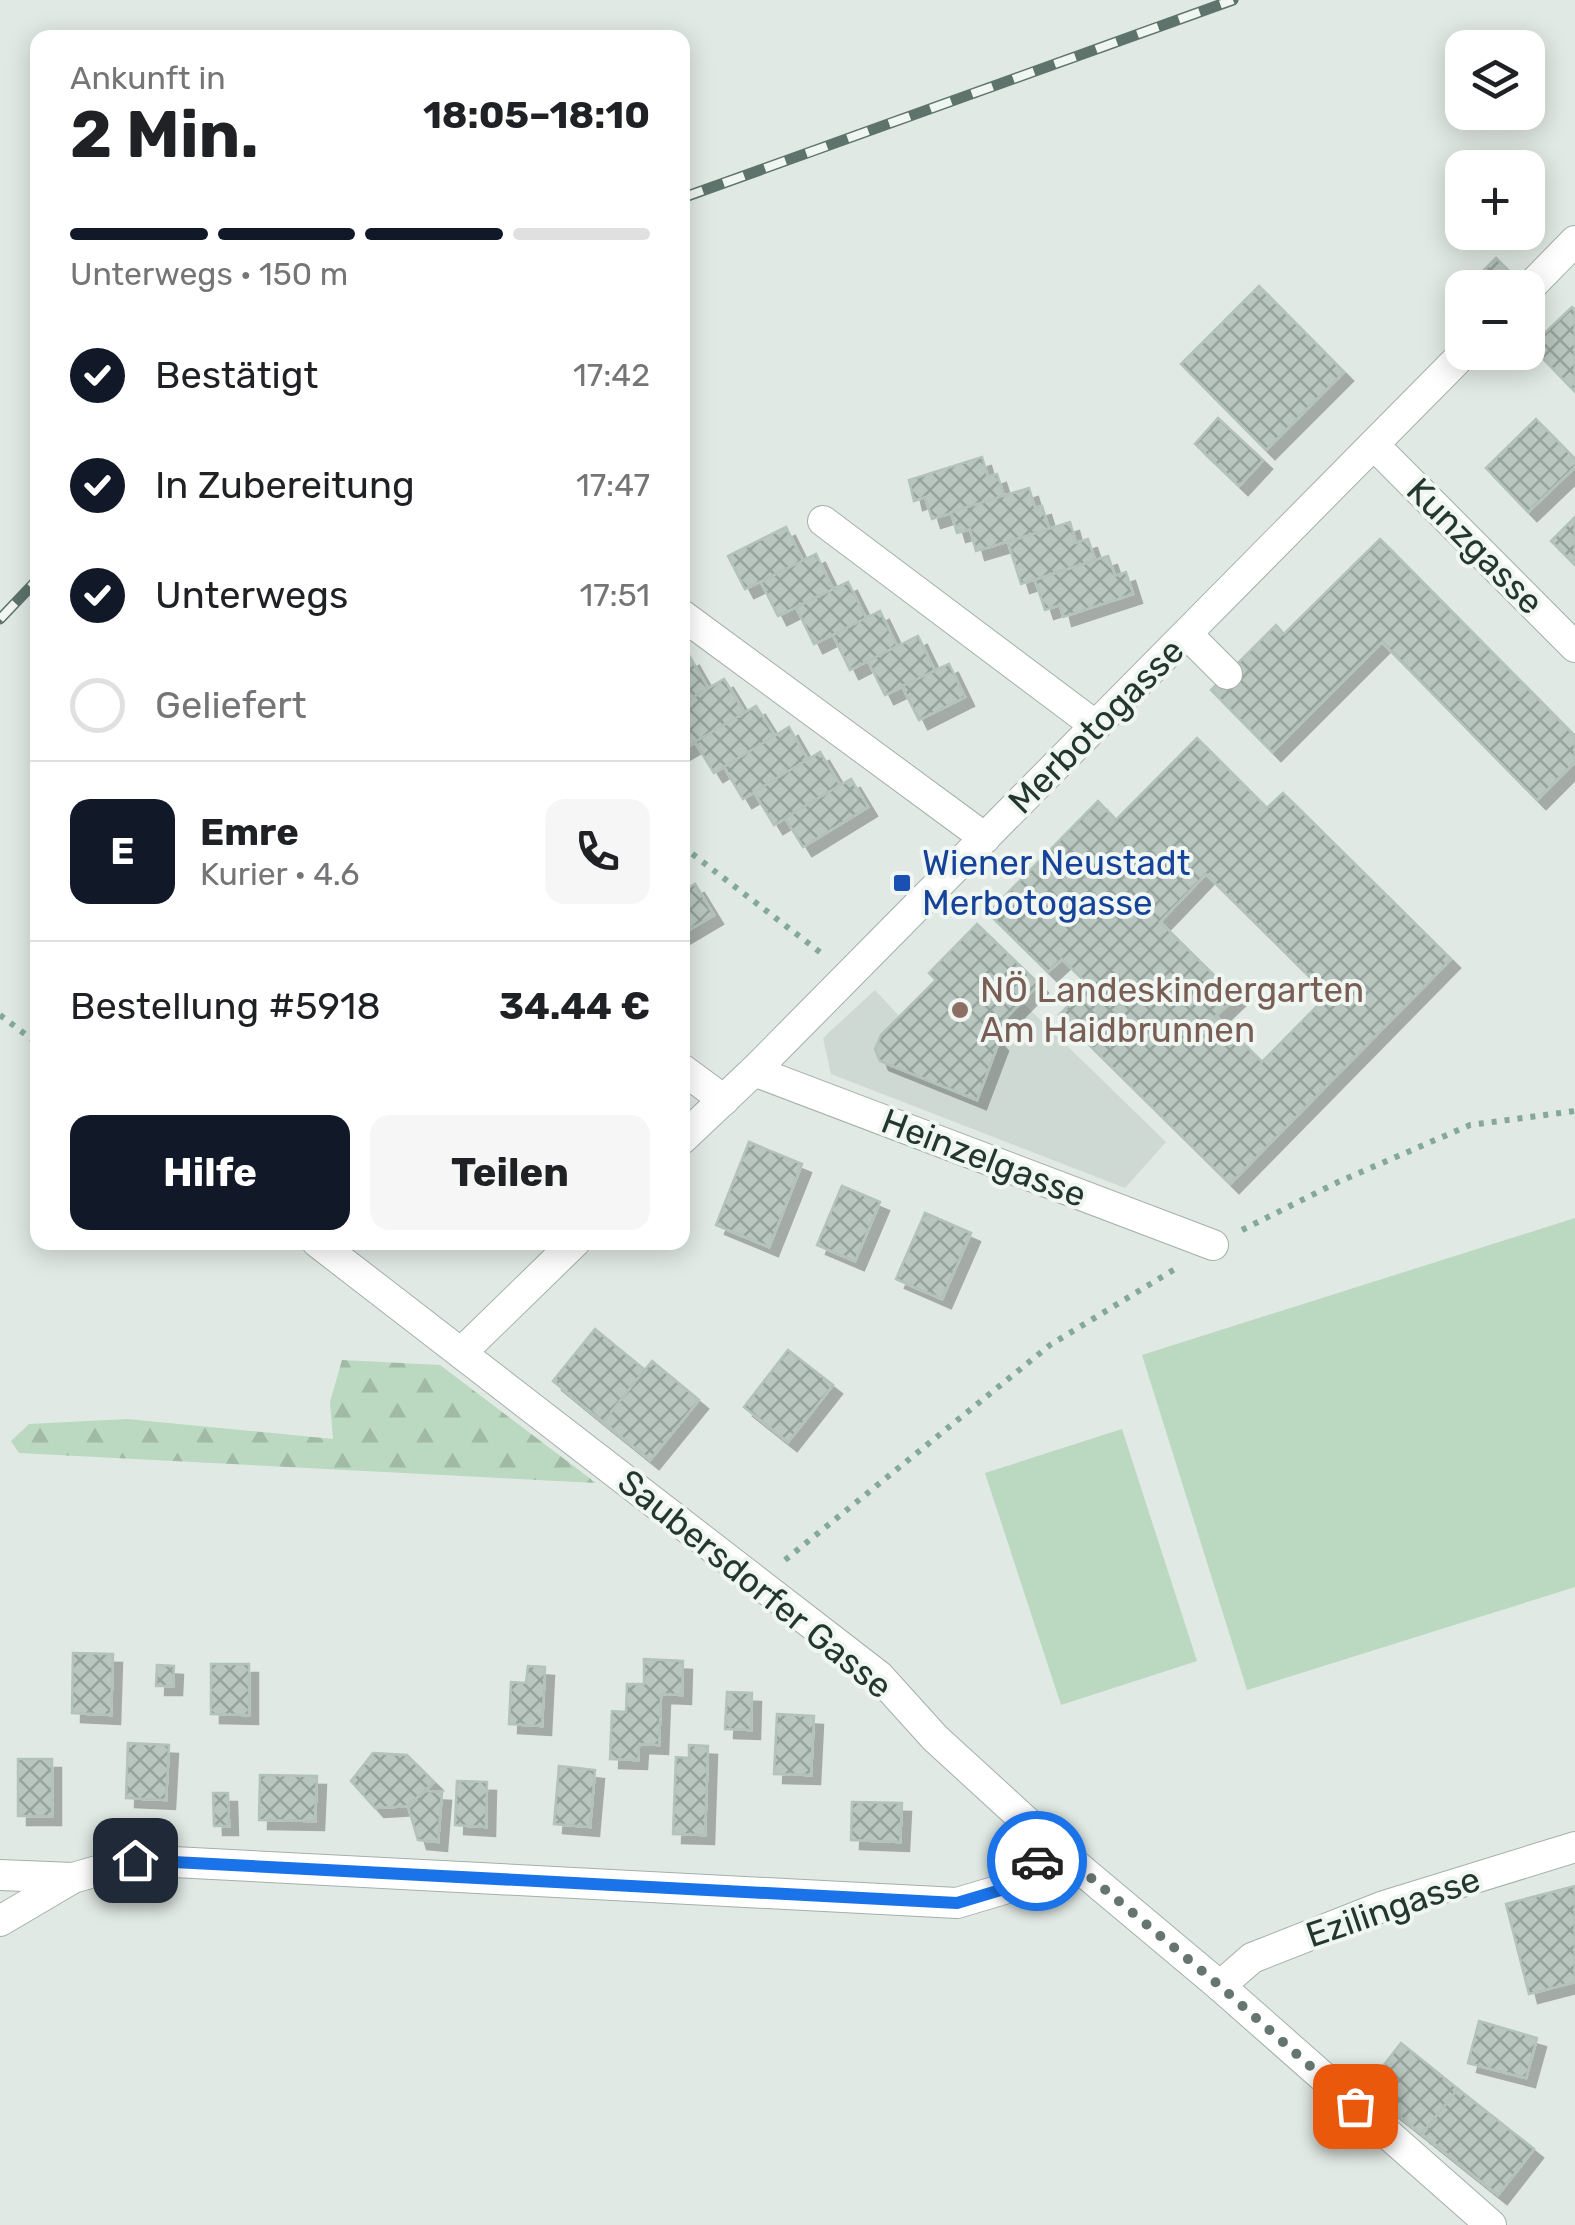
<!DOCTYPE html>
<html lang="de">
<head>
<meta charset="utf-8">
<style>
	:root { --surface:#fff; --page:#f6f6f6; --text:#202124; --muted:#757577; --line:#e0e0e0; --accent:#111827 }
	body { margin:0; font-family:Rubik,sans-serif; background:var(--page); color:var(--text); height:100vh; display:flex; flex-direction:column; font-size:38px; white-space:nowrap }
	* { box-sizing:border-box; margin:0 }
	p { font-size:32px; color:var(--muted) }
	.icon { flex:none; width:55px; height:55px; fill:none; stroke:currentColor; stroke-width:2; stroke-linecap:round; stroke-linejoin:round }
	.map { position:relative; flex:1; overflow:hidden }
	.sheet { position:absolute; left:30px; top:30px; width:660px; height:1220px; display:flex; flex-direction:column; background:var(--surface); border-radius:20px; box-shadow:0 5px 25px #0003 }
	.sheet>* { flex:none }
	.tools { position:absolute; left:1445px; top:30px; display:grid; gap:20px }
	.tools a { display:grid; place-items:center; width:100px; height:100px; border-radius:20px; background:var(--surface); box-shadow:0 5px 25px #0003; font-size:50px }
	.pin { position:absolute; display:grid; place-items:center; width:85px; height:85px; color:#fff; margin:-42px; border-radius:20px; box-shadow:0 5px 15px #0006 }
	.courier { position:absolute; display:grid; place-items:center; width:100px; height:100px; margin:-50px; border:8px solid #1a73e8; border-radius:50%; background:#fff; color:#222; box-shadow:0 2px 12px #0007 }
	.overview em { font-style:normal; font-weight:700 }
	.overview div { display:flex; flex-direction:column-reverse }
	.overview { display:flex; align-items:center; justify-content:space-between; height:170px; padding:0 40px }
	h1 { font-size:65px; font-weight:700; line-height:75px }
	.bar { display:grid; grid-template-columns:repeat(4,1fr); gap:15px 10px; align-content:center; height:120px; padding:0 40px }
	.bar i { height:12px; border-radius:8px; background:var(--line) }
	.bar .current { background:var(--accent) }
	.bar p { grid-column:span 4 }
	.line { display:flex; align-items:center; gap:25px; padding:0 40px; border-top:2px solid var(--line) }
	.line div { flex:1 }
	.round { display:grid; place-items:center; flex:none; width:105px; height:105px; border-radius:20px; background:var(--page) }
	ol { padding:0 40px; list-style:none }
	li { display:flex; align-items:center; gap:30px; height:110px }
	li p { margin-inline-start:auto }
	li .icon { padding:10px; border-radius:50%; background:var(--accent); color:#fff; stroke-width:4 }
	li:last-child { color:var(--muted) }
	li i { width:55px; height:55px; border:5px solid var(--line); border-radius:50% }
	.button { display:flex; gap:20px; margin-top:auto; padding:20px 40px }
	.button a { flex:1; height:115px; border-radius:20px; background:var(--accent); color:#fff; font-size:40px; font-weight:700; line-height:115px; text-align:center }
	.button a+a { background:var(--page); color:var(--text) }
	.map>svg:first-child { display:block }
	.built { fill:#ced9d3 }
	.forest { fill:url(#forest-firs) }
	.pitch { fill:#bbd8c0 }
	.building { fill:url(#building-cross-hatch); stroke:#b3c2bb; stroke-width:2.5; fill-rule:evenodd; filter:url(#shadow) }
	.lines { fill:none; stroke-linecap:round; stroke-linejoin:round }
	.minor-casing { stroke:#a4b0aa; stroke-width:32 }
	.path { stroke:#84a99a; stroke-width:6; stroke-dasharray:5 8; stroke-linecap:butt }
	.minor { stroke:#fff; stroke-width:30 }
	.rail-casing { stroke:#5d736b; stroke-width:11 }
	.rail { stroke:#f0f6f2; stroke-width:8; stroke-dasharray:22; stroke-linecap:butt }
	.done { stroke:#65756f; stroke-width:10; stroke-dasharray:0 18 }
	.route { stroke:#1a73e8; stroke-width:12 }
	.transit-dot { fill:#1a4fb4; stroke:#f0f6f2; stroke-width:4 }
	.education-dot { fill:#8d6e63; stroke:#f0f6f2; stroke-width:4 }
	.labels { text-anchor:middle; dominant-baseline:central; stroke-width:8; stroke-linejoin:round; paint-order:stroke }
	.street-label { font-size:35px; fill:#233730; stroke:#f0f6f2 }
	.transit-label { font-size:35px; fill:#164399; stroke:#f0f6f2; text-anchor:start }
	.education-label { font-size:35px; fill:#785e54; stroke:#f0f6f2; text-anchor:start }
</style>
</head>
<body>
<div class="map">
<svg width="1575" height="2225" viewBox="0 0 1575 2225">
	<defs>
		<pattern id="forest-firs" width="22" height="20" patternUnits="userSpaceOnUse" patternTransform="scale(2.5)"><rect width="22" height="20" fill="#bbd8c0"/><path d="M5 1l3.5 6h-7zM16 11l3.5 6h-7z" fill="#a0baa5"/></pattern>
		<pattern id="building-cross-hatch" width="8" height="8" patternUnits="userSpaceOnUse" patternTransform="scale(2.5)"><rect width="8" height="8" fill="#b9c6c0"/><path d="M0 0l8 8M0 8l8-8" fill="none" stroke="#96a29c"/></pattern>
		<filter id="shadow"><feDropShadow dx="9" dy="9" stdDeviation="0" flood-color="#0004"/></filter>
	</defs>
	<rect width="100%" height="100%" fill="#e0e9e4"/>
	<!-- built -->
	<polygon class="built" points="977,924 1039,984 1022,1002 1166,1142 1125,1188 831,1074 823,1038 875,990 900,1017 936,980 929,973"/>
	<!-- forest -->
	<polygon class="forest" points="342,1360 440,1365 596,1483 19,1453 11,1441 29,1424 127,1419 333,1439 330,1402"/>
	<!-- pitch -->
	<g class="pitch">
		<polygon points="1575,1218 1575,1587 1247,1690 1142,1355"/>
		<polygon points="1122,1429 1197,1661 1061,1705 985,1473"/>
	</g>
	<!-- building -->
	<g class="building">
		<polygon points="1496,258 1507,269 1488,288 1482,288 1474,280"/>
		<polygon points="1259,286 1344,372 1266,450 1181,364"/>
		<polygon points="1572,307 1575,310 1575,392 1531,346"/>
		<polygon points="1218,418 1263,460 1239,486 1195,444"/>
		<polygon points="1536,419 1575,459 1575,467 1528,512 1486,468"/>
		<polygon points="982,457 988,477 997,474 1004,496 932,519 925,497 914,501 909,480"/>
		<polygon points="1029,488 1035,508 1042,506 1049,529 976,551 970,529 957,533 951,512"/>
		<polygon points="1575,517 1575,565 1551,541"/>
		<polygon points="1070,522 1076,543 1088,539 1095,560 1021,584 1008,542"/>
		<polygon points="786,527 803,561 745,589 728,556"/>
		<polygon points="1380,539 1575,736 1575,762 1537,800 1382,642 1272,752 1211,690 1276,625 1284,634"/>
		<polygon points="816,554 833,589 778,616 761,582"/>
		<polygon points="1108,556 1115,576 1126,572 1133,594 1063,617 1060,605 1045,610 1035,580"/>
		<polygon points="848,582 866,618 814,644 796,607"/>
		<polygon points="880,611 897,646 850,670 833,635"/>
		<polygon points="918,636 935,671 885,695 868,661"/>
		<polygon points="690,657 708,688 682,704 682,661"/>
		<polygon points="949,664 965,697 919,720 902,686"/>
		<polygon points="724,679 745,713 682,750 682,704"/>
		<polygon points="756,706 775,736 714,773 695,742"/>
		<polygon points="789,727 808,760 743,799 724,767"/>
		<path d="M1197 738 1267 808 1283 793 1451 959 1230 1184 1059 1015 1089 985 1062 959 1048 972 988 913 1098 801 1116 820ZM1206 874 1328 995 1262 1062 1216 1016 1236 997 1160 922Z"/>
		<polygon points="820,752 840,785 774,825 754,792"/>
		<polygon points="851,779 868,807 803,847 785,818"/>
		<polygon points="695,884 714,915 682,934 682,892"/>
		<polygon points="977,924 1039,984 991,1033 999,1042 977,1100 880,1061 875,1049 881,1035 936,980 929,973"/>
		<polygon points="749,1142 802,1164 769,1247 716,1225"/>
		<polygon points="842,1186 880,1202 855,1261 817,1245"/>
		<polygon points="925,1213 971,1233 942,1299 896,1279"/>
		<polygon points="595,1329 645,1370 603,1422 553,1381"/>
		<polygon points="788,1350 833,1385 788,1442 744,1407"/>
		<polygon points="652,1361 699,1400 650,1460 603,1422"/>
		<polygon points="73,1653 113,1654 111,1715 72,1713"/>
		<polygon points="644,1659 683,1661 682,1695 661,1694 659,1745 639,1744 638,1760 610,1759 612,1711 626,1712 627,1684 644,1684"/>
		<polygon points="211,1664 249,1664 249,1715 211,1714"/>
		<polygon points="157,1665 174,1666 173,1686 156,1686"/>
		<polygon points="528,1666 545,1667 542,1726 509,1724 511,1682 526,1683"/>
		<polygon points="727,1692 752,1693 751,1730 725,1729"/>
		<polygon points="777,1714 814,1716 811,1775 774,1774"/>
		<polygon points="128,1743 169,1745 166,1800 126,1798"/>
		<polygon points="689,1745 708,1746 705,1835 673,1834 676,1757 689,1758"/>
		<polygon points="373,1753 407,1755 434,1782 408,1806 375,1808 351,1781"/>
		<rect x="18" y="1759" width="34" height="57"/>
		<polygon points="559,1766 595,1770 590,1827 554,1824"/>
		<polygon points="260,1775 317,1776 315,1821 259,1820"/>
		<polygon points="457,1781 487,1782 486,1827 455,1825"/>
		<polygon points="425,1791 442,1792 438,1842 418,1840 408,1806"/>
		<polygon points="213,1793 228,1793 229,1826 214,1826"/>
		<polygon points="852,1802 902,1803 900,1842 851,1840"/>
		<polygon points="1575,1886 1575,1982 1529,1994 1506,1904"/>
		<polygon points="1479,2021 1537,2038 1526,2078 1468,2063"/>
		<polygon points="1401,2043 1458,2089 1422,2134 1365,2089"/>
		<polygon points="1458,2089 1534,2149 1498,2195 1422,2134"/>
	</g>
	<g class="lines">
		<defs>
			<g id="minor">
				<polyline points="1528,289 1575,241"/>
				<polyline points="1374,445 1575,647"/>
				<polyline points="823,521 1096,726"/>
				<polyline points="682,615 985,838"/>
				<polyline points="1187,634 1227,674"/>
				<polyline points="682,1069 724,1100"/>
				<polyline points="754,1071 1213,1245"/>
				<polyline points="682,1139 754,1071 1465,352"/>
				<polyline points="317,1242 879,1676 935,1738 1053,1846 1220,1986 1491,2225"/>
				<polyline points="462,1352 575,1242"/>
				<polyline points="0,1875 73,1878"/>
				<polyline points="0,1921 73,1878 135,1860 957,1903 1004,1889 1053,1846"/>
				<polyline points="1220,1986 1252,1958 1384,1906 1575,1847"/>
			</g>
		</defs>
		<!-- minor casing -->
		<use href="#minor" class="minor-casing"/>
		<!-- path -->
		<g class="path">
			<polyline points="682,846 825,956"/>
			<polyline points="0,1015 38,1044"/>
			<polyline points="1242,1230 1338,1182 1470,1125 1575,1111"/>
			<polyline points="785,1560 1050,1345 1175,1269"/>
		</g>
		<!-- minor -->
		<use href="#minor" class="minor"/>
		<defs>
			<g id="rail">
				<polyline points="682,198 1233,0"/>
				<polyline points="0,619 38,579"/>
			</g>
		</defs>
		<!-- rail casing -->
		<use href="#rail" class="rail-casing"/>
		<!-- rail -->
		<use href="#rail" class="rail"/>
	</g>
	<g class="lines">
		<!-- done -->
		<polyline class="done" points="1037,1861 1053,1846 1220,1986 1355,2106"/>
		<!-- route -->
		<polyline class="route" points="135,1860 957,1903 1004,1889 1037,1861"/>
	</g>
	<!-- markers -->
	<rect class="transit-dot" x="892" y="873" width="20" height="20" rx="5"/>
	<circle class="education-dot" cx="960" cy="1010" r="10"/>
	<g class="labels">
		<!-- street labels -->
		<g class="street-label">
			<text transform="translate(1475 546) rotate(45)">Kunzgasse</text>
			<text transform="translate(1096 726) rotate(-45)">Merbotogasse</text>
			<text transform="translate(984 1158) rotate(21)">Heinzelgasse</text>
			<text transform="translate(755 1584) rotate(39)">Saubersdorfer Gasse</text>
			<text transform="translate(1393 1907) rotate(-19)">Ezilingasse</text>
		</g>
		<!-- transit labels -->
		<g class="transit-label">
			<text x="922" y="863">Wiener Neustadt<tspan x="922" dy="40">Merbotogasse</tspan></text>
		</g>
		<!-- education labels -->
		<g class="education-label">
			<text x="980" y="990">NÖ Landeskindergarten<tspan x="980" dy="40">Am Haidbrunnen</tspan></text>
		</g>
	</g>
</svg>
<div class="tools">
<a><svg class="icon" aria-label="layers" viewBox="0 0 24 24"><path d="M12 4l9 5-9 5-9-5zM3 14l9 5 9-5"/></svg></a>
<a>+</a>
<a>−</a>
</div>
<div class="pin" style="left:1355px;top:2106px;background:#ea580c"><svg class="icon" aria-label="bag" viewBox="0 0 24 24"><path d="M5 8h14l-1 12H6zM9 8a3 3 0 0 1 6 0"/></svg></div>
<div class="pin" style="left:135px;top:1860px;background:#1f2937"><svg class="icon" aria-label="home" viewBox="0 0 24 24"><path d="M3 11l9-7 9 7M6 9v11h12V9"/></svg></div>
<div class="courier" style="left:1037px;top:1861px"><svg class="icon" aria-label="car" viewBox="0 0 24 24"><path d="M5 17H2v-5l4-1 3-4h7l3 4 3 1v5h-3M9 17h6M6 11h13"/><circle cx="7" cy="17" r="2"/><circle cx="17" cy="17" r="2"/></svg></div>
<section class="sheet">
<div class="overview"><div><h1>2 Min.</h1><p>Ankunft in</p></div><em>18:05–18:10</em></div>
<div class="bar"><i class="current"></i><i class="current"></i><i class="current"></i><i></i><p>Unterwegs · 150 m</p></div>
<ol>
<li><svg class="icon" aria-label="check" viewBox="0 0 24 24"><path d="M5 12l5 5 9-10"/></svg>Bestätigt<p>17:42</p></li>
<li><svg class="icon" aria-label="check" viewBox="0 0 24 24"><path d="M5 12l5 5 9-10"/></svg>In Zubereitung<p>17:47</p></li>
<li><svg class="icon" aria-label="check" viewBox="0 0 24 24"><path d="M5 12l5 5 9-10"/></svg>Unterwegs<p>17:51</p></li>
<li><i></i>Geliefert</li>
</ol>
<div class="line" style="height:180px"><b class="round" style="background:var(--accent);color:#fff">E</b><div><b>Emre</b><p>Kurier · 4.6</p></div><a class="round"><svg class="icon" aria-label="phone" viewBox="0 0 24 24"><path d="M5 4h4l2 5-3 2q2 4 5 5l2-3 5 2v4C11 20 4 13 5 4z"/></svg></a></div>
<div class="line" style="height:130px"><div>Bestellung #5918</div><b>34.44 €</b></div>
<div class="button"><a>Hilfe</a><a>Teilen</a></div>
</section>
</div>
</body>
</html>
